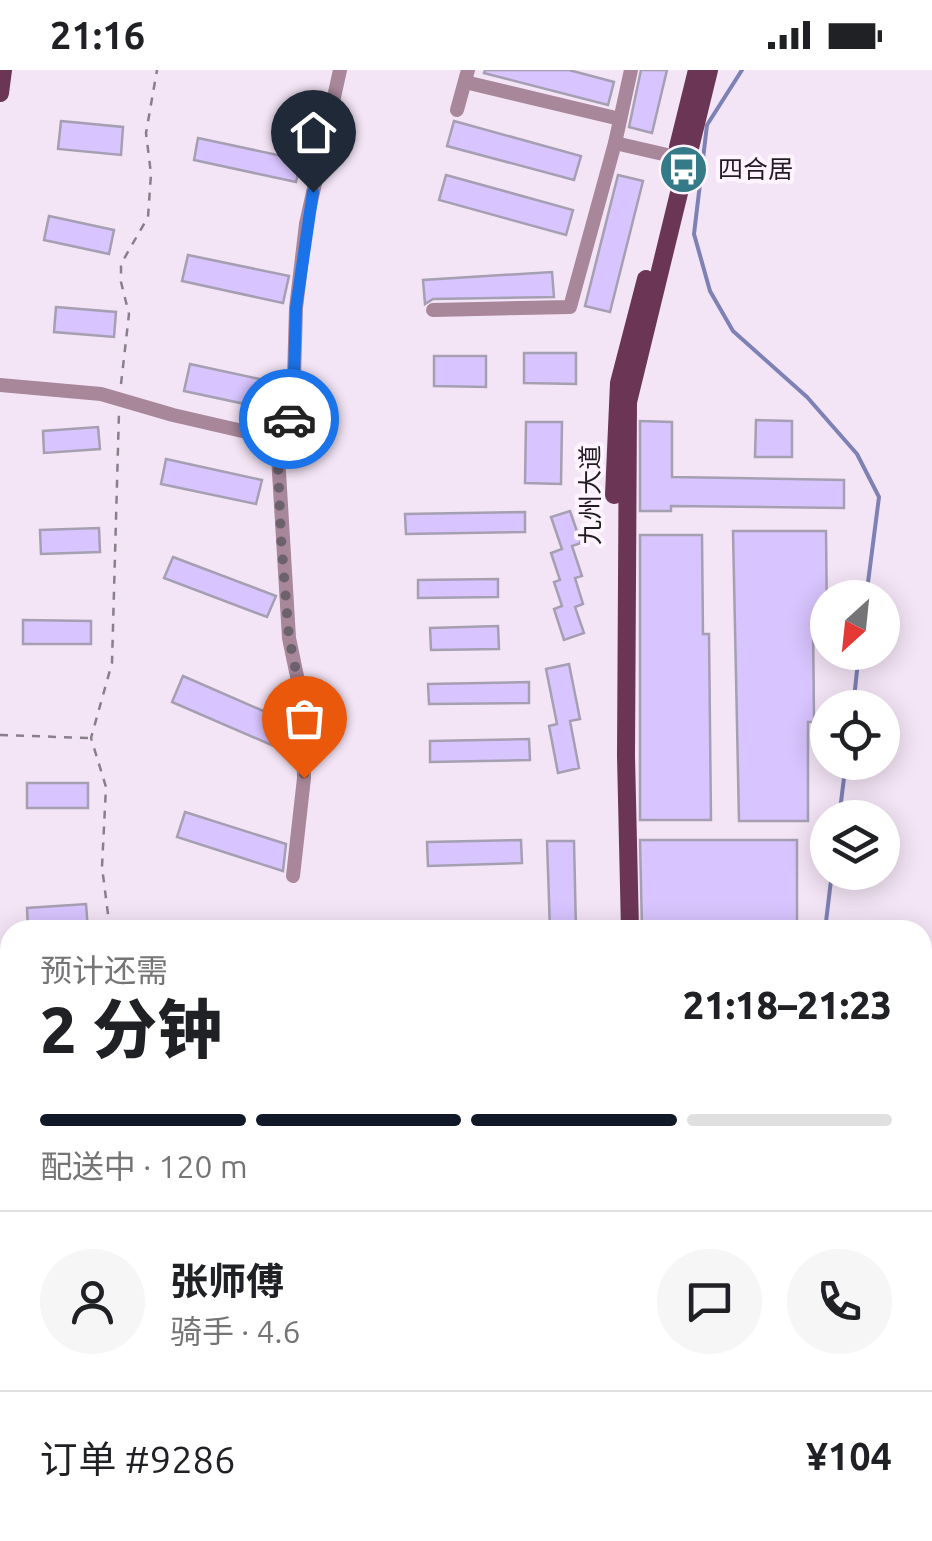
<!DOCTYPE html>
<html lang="zh">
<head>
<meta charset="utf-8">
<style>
	:root { --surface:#fff; --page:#f6f6f6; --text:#202124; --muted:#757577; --line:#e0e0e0; --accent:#111827 }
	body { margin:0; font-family:Ubuntu,"Noto Sans SC",sans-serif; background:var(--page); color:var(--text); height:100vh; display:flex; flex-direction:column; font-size:38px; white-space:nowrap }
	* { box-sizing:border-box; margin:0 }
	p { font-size:32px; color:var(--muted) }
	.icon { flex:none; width:55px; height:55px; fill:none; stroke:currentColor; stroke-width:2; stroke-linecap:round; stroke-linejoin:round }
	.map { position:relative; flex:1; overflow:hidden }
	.panel { position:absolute; left:0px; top:850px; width:932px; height:622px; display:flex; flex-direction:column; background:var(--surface); border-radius:30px 30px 0 0; box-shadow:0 5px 25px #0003 }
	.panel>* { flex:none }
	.needle { width:65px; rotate:207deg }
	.fabs { position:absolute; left:810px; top:510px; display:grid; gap:20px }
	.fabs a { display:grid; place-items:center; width:90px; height:90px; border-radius:50%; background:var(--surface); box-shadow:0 5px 25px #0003; font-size:50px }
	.pin { position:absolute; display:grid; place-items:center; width:85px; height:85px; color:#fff; margin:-102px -42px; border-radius:50% 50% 50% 0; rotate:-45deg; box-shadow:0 0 10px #0007 }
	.pin .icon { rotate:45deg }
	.courier { position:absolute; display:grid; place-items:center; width:100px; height:100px; margin:-50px; border:8px solid #1a73e8; border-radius:50%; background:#fff; color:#222; box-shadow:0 2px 12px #0007 }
	.head em { font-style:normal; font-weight:800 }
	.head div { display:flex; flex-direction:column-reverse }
	.head { display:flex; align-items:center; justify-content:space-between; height:170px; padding:0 40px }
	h1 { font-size:65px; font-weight:800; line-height:75px }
	.bar { display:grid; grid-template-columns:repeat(4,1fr); gap:15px 10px; align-content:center; height:120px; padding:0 40px }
	.bar i { height:12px; border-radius:8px; background:var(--line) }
	.bar .on { background:var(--accent) }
	.bar p { grid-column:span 4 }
	.line { display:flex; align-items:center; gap:25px; padding:0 40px; border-top:2px solid var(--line) }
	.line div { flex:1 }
	.round { display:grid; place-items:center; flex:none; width:105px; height:105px; border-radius:52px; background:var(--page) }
	.status { display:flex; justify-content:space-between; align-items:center; height:70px; padding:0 50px; background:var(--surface); direction:ltr }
	.status svg { height:28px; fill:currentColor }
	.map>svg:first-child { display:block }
	.built { fill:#ead6ed }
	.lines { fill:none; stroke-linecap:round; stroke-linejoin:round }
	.stream { stroke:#7d81b4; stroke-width:4 }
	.building { fill:#d8c4fe; stroke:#a59fb2; stroke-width:2.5 }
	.path { stroke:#897f8b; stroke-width:2.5; stroke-dasharray:8 8; stroke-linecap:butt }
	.minor { stroke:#a78799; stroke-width:14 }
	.major { stroke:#6b3656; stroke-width:18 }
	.done { stroke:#6b626c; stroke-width:10; stroke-dasharray:0 18 }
	.route { stroke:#1a73e8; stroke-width:12 }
	.labels { text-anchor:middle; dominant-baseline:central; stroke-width:8; stroke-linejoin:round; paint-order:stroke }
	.poi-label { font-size:25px; fill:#211c22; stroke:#fef4ff; text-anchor:start }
	.street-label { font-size:25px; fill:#211c22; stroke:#fef4ff }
</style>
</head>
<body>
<div class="status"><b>21:16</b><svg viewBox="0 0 49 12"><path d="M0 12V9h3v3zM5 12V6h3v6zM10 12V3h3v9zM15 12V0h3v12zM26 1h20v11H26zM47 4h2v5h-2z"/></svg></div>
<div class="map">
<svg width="932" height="1471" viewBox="0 0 932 1471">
	<rect width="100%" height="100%" fill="#f4e5f6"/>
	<!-- built -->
	<polygon class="built" points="419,1463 608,1462 609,1471 373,1471"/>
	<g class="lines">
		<!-- stream -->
		<g class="stream">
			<polyline points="742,0 707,55 694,164 710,221 733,261 807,327 857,384 879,427 866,528"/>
			<polyline points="853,638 859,582"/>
			<polyline points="839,748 846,692"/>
			<polyline points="825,860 832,802"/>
			<polyline points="762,1471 763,1462"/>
		</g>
	</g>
	<!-- building -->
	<g class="building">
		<polygon points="485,0 569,0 614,12 608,35 484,3"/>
		<polygon points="641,0 667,0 652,63 629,57"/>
		<polygon points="61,51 123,57 121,85 58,79"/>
		<polygon points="454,51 581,86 574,110 447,76"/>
		<polygon points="198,68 301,90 296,112 194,90"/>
		<polygon points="446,105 573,140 566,165 439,130"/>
		<polygon points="618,105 643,111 610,242 585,236"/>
		<polygon points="49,146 114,160 109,184 44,170"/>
		<polygon points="188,185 289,206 283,233 182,211"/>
		<polygon points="552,202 554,227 433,229 425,234 423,210"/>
		<polygon points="56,237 116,242 114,267 54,262"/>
		<polygon points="524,283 576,283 576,314 524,313"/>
		<polygon points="434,286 486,286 486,317 434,316"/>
		<polygon points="190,294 278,313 273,340 184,321"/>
		<polygon points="756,350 792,351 792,387 755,387"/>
		<polygon points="640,351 672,352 672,407 844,410 844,438 671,436 671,441 640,441"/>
		<polygon points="526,352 562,352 561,414 525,413"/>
		<polygon points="98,357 100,379 44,383 43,361"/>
		<polygon points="166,389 262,410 256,434 161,414"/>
		<polygon points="570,441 581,473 572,476 582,506 575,508 583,534 575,537 584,563 564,570 554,539 562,536 554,512 560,510 551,483 562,479 551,447"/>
		<polygon points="525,442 525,462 406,464 405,444"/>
		<polygon points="99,458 100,482 41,484 40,460"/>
		<polygon points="733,461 826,461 827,550 813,549 814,652 808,652 808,751 739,751"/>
		<polygon points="640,465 702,465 703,564 709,564 711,750 640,750"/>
		<polygon points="173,487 276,526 267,547 164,508"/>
		<polygon points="498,509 498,527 418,528 418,510"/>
		<polygon points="23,550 91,551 91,574 23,574"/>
		<polygon points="498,556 499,579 431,580 430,558"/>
		<polygon points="569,594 580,649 570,651 579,698 558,703 549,656 557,654 546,599"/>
		<polygon points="183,606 293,654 283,680 172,632"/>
		<polygon points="529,612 529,633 429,634 428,614"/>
		<polygon points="529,669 530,690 430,692 430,671"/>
		<rect x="27" y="713" width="61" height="25"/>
		<polygon points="185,742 286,774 283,801 177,767"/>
		<polygon points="521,770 522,793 428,796 427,772"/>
		<polygon points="640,770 797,770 797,860 642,860"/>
		<polygon points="547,771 574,771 576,860 550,860"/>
		<polygon points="86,834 88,860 28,860 27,838"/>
		<rect x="922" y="1369" width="10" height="40"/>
	</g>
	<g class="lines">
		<!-- path -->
		<g class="path">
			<polyline points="121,314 129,244 121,212 121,194 148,147 151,104 146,63 157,0"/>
			<polyline points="0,665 89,668"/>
			<polyline points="110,860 102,797 106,717 91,668 112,593 119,342"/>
		</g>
		<!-- minor -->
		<g class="minor">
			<polyline points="465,12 620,49"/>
			<polyline points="457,40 468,0"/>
			<polyline points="615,73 676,87"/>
			<polyline points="433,240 570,237 615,73 631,0"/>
			<polyline points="0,315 101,324 173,345 277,369"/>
			<polyline points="293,806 304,708 303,635 289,568 277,369 293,342 296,238 306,154 340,0"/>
		</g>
		<!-- major -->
		<g class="major">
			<polyline points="0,23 3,0"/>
			<polyline points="678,77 697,0"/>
			<polyline points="614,425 619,313 646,209"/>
			<polyline points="630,860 626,686 628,332 709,0"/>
			<polyline points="0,1190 10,1226"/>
			<polyline points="69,1462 71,1471"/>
			<polyline points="639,1462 639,1471"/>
		</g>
	</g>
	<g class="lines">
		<!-- done -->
		<polyline class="done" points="289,349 277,369 281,468 289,568 303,634 304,708"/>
		<!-- route -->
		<polyline class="route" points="289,349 293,342 296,238 313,122"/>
	</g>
	<!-- icons -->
	<defs>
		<symbol id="bus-disc" viewBox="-11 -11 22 22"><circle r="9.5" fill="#357a88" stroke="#fef4ff"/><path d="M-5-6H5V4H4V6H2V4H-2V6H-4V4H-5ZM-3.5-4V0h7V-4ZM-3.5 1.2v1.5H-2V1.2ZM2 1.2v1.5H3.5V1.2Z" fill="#fff"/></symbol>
	</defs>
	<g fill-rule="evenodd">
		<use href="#bus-disc" x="656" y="72" width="55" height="55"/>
	</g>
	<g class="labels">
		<!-- poi labels -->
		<g class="poi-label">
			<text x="718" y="99">四合居</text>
		</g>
		<!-- street labels -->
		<g class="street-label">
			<text transform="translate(590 425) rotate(-90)">九州大道</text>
		</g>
	</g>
</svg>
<div class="fabs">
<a><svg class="needle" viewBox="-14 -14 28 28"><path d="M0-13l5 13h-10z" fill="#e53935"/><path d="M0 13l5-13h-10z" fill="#757577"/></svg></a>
<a><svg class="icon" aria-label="locate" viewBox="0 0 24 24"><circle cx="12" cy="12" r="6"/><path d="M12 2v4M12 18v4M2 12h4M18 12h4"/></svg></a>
<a><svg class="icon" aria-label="layers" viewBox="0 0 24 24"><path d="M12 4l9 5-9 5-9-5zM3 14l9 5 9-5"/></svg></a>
</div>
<div class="pin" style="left:304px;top:708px;background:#ea580c"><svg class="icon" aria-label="bag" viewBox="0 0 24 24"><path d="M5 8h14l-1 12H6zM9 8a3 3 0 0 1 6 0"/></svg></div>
<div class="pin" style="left:313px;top:122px;background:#1f2937"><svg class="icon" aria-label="home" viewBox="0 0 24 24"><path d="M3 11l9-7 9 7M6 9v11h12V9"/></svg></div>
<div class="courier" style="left:289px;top:349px"><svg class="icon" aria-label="car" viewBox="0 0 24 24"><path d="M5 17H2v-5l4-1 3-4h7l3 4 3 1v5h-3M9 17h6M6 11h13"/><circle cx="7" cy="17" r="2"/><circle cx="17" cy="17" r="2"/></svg></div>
<section class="panel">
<div class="head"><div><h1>2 分钟</h1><p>预计还需</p></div><em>21:18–21:23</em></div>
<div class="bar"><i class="on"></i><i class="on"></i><i class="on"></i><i></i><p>配送中 · 120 m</p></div>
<div class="line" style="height:180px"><a class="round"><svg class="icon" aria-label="person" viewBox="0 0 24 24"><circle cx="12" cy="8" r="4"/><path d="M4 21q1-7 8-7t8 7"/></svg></a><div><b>张师傅</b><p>骑手 · 4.6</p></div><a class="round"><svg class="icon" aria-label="chat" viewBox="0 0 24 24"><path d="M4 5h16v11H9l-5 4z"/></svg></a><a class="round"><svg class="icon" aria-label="phone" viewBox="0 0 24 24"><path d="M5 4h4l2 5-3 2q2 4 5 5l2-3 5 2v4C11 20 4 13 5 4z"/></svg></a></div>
<div class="line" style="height:130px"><div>订单 #9286</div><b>¥104</b></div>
</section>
</div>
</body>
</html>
